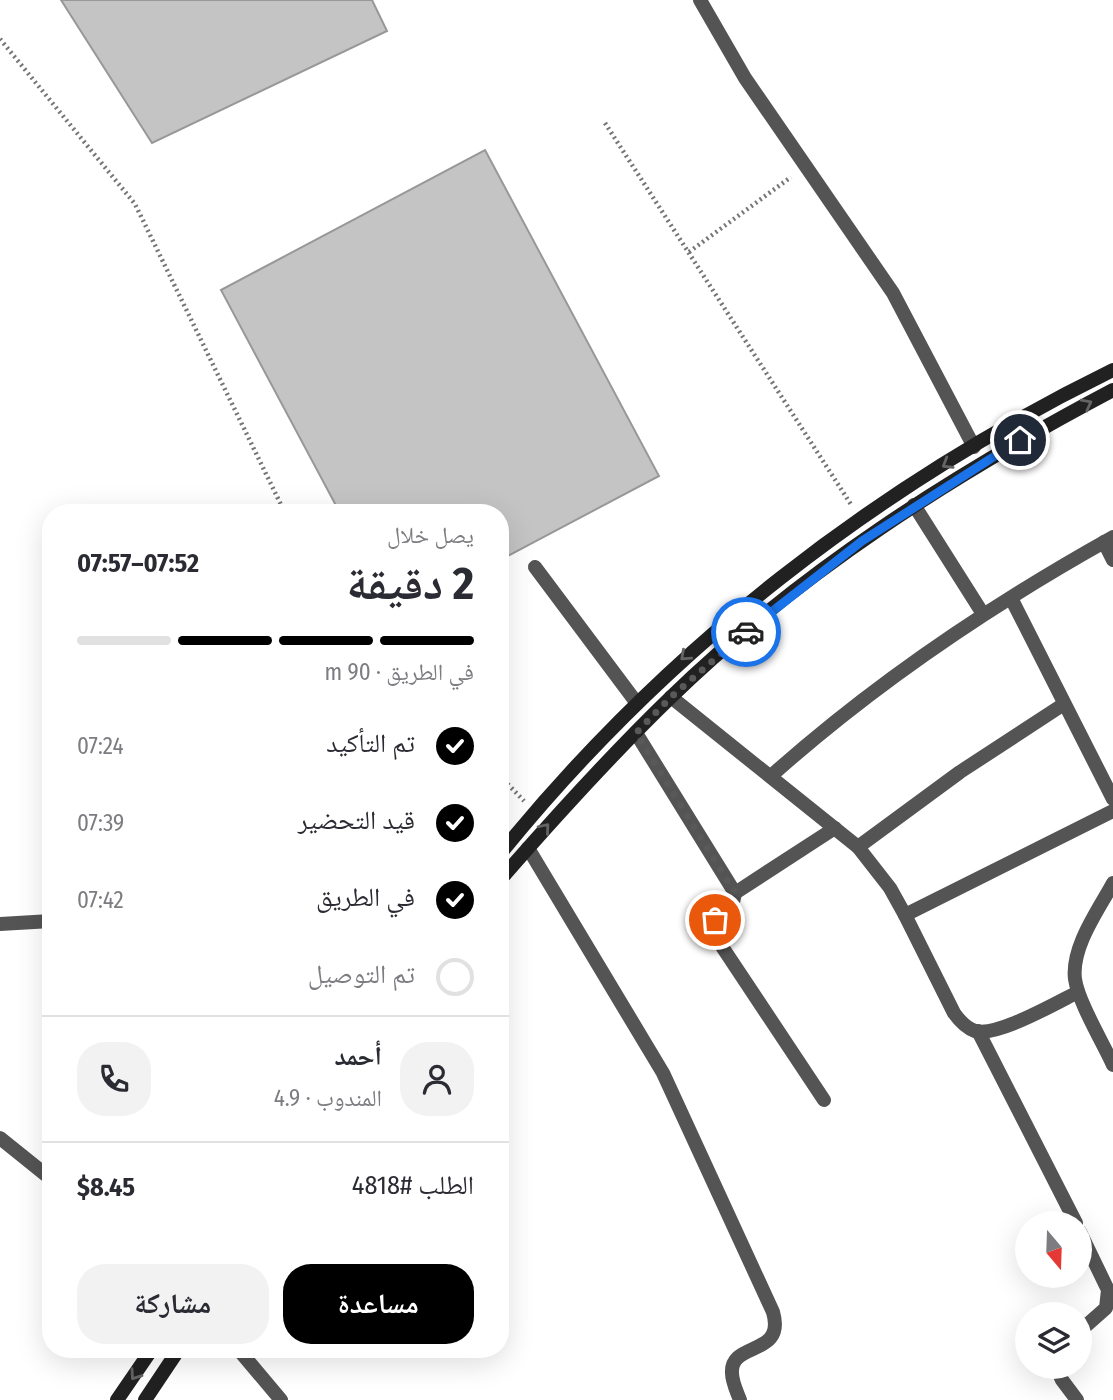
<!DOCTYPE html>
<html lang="ar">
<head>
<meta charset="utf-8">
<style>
	:root { --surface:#fff; --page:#f2f2f3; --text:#2b2b33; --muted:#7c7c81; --line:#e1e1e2; --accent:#000 }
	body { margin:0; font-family:"Fira Sans Condensed","Noto Naskh Arabic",sans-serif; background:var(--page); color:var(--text); direction:rtl; height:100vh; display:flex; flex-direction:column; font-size:26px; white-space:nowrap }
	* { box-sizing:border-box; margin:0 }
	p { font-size:23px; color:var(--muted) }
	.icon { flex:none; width:38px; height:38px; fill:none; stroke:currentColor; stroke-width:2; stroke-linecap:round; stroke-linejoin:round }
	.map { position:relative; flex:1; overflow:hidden; direction:ltr }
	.drawer { position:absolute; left:42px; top:504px; width:467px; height:854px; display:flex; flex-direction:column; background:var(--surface); border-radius:28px; box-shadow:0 7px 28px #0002; direction:rtl }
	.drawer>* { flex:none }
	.needle { width:46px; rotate:161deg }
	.fabs { position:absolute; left:1015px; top:1211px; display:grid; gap:14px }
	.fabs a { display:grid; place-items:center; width:77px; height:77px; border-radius:50%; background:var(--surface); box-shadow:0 7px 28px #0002; font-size:35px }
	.pin { position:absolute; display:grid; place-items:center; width:60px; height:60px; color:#fff; margin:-30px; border:4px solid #fff; border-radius:50%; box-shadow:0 2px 7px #0007 }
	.courier { position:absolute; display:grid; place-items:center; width:70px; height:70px; margin:-35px; border:5px solid #1a73e8; border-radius:50%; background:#fff; color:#222; box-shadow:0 2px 9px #0007 }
	.head em { font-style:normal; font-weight:700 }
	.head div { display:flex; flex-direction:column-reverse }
	.head { display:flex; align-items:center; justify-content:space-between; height:119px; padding:0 35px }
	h1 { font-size:46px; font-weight:700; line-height:52px }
	.bar { display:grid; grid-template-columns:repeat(4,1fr); gap:10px 7px; align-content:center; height:84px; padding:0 35px }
	.bar i { height:9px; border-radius:5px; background:var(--line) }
	.bar .selected { background:var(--accent) }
	.bar p { grid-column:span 4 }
	.line { display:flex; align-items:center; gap:18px; padding:0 35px; border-top:2px solid var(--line) }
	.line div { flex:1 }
	.round { display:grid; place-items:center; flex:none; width:74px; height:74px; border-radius:28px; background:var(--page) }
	ol { padding:0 35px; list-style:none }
	li { display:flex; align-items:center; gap:21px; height:77px }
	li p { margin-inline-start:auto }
	li .icon { padding:7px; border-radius:50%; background:var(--accent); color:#fff; stroke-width:4 }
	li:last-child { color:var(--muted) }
	li i { width:38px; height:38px; border:4px solid var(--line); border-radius:50% }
	.action { display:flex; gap:14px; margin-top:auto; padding:14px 35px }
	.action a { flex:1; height:80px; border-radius:28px; background:var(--accent); color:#fff; font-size:28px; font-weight:700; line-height:80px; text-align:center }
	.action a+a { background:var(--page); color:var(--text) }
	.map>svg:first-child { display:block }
	.building { fill:#c4c4c4; stroke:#989898; stroke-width:2 }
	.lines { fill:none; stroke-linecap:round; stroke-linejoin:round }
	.path { stroke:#767676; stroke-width:4.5; stroke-dasharray:2 3.5; stroke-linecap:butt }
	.street { stroke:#545454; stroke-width:14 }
	.secondary { stroke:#212121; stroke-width:14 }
	.oneway { stroke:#646464 }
	.done { stroke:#595959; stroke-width:7; stroke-dasharray:0 12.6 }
	.route { stroke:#1a73e8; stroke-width:9 }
</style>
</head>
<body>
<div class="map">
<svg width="1113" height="1400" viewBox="0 0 1113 1400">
	<rect width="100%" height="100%" fill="#fff"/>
	<!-- building -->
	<g class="building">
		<polygon points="61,0 372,0 387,31 152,143"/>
		<polygon points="485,150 659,476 500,560 500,513 340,513 221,290"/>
	</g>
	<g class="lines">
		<!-- path -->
		<g class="path">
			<polyline points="0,39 135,204 285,513"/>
			<polyline points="605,123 852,506"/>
			<polyline points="689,252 791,177"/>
			<polyline points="500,776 524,801"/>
		</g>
		<!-- street -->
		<g class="street">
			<polyline points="700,0 745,78 893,293 974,447"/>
			<polyline points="914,505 983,614"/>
			<polyline points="1104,542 1113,560"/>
			<polyline points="535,567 636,702"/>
			<polyline points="1011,598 1113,799"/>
			<path d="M671 697 858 847 890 888 905 915 954 1013C959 1020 966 1028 975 1031 997 1037 1056 1003 1078 992"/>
			<polyline points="636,733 735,893 732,907 712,926 715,936 824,1100"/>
			<path d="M771 776C875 683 991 605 1113 537"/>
			<polyline points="858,847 960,772 1064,704"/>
			<path d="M528 848 663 1073 773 1312C786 1357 730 1341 732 1373 732 1382 737 1392 740 1400"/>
			<path d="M1113 883C1099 909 1071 947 1075 979 1078 1001 1103 1043 1113 1065"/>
			<polyline points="735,893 835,828"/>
			<polyline points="905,915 1113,811"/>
			<polyline points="0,924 51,921"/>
			<polyline points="978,1031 1076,1223"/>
			<polyline points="0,1138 51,1179"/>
			<polyline points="1080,1232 1108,1290 1106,1308 1080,1331"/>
			<polyline points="238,1349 281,1400"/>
			<polyline points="1056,1367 1062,1380 1077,1400"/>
		</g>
		<!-- secondary -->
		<g class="secondary">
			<path d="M500 854C667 648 876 486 1113 370"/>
			<path d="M500 880C555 817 610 756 670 698 800 572 954 474 1113 390"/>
			<polyline points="117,1400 152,1349"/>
			<polyline points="145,1400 179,1349"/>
		</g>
	</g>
	<!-- one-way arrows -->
	<defs><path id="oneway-chevron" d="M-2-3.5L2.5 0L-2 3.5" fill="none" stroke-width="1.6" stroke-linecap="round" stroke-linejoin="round" transform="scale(1.75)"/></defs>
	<g class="oneway">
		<use href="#oneway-chevron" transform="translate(1087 404) rotate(-28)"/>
		<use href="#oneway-chevron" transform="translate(947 464) rotate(149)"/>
		<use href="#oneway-chevron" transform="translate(685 656) rotate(138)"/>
		<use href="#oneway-chevron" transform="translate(545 828) rotate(-50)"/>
		<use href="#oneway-chevron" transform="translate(135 1375) rotate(125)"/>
	</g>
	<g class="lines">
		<!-- done -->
		<polyline class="done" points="715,920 732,906 735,893 636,733 671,697 746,632"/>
		<!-- route -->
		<polyline class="route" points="746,632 862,541 1020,440"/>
	</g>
</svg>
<div class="fabs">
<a><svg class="needle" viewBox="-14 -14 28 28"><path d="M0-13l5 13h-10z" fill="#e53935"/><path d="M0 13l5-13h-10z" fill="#7c7c81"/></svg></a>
<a><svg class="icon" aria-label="layers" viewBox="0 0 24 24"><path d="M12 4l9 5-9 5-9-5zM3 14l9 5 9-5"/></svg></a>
</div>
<div class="pin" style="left:715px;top:920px;background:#ea580c"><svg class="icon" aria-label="bag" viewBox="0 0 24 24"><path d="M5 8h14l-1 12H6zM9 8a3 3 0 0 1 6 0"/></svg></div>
<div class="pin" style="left:1020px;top:440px;background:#1f2937"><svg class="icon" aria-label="home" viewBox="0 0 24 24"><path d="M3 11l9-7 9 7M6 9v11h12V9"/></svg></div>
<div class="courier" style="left:746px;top:632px"><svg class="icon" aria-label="car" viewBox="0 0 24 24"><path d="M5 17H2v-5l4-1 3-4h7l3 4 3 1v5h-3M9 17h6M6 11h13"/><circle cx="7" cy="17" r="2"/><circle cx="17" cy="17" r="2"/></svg></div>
<section class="drawer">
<div class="head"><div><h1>2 دقيقة</h1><p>يصل خلال</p></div><em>07:52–07:57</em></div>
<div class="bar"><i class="selected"></i><i class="selected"></i><i class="selected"></i><i></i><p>في الطريق · 90 m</p></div>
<ol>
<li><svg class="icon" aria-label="check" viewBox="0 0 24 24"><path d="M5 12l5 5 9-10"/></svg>تم التأكيد<p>07:24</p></li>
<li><svg class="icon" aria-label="check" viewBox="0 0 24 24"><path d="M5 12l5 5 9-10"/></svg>قيد التحضير<p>07:39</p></li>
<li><svg class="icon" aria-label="check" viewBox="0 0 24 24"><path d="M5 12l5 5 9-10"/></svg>في الطريق<p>07:42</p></li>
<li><i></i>تم التوصيل</li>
</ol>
<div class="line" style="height:126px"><a class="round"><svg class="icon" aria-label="person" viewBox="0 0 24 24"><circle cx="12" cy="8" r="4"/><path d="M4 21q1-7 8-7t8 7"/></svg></a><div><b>أحمد</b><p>المندوب · 4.9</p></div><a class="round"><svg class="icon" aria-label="phone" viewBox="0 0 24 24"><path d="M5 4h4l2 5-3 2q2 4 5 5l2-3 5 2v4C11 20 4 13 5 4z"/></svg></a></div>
<div class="line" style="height:91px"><div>الطلب #4818</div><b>$8.45</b></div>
<div class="action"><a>مساعدة</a><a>مشاركة</a></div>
</section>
</div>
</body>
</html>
